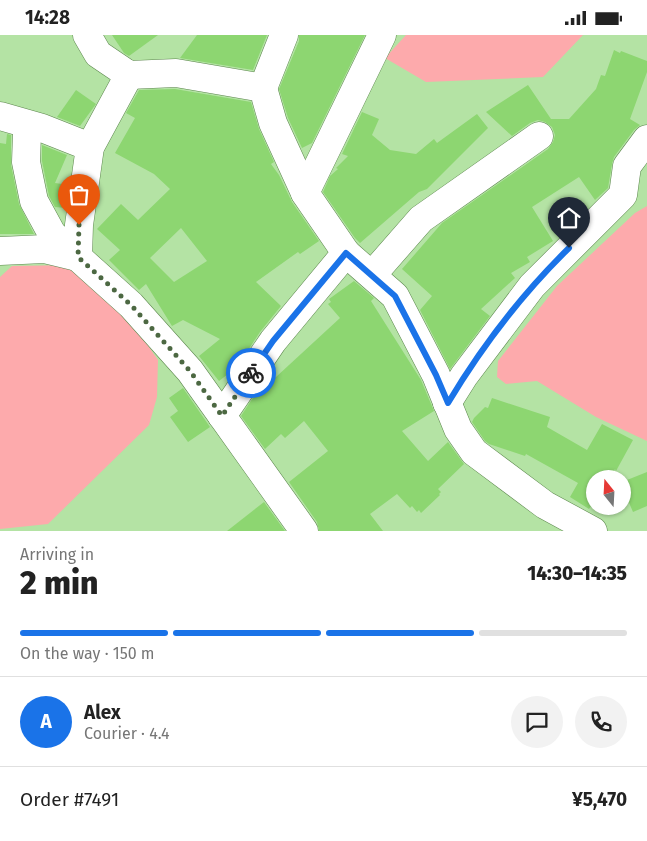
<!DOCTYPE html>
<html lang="en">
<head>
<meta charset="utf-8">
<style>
	:root { --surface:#fff; --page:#f2f2f2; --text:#222; --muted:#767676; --line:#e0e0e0; --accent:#1a73e8 }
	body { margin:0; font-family:"Fira Sans",sans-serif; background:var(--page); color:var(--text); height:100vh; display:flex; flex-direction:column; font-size:19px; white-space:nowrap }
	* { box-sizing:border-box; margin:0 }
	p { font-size:16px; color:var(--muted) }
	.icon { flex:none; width:28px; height:28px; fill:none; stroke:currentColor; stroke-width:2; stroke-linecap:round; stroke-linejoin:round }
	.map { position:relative; height:496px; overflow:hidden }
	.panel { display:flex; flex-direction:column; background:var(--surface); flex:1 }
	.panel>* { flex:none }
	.needle { width:32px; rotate:342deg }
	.controls { position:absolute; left:586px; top:435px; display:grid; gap:10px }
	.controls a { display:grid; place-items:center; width:45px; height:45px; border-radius:50%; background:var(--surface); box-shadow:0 1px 4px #0004; font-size:25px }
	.pin { position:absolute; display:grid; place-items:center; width:42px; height:42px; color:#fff; margin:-51px -21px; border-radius:50% 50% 50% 0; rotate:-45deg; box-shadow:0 0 5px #0007 }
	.pin .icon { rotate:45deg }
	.courier { position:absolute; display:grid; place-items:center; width:50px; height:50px; margin:-25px; border:4px solid #1a73e8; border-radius:50%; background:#fff; color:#222; box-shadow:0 1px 6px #0007 }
	.head em { font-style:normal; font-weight:800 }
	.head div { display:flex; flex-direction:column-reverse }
	.head { display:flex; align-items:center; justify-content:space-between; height:85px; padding:0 20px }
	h1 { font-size:32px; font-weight:800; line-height:38px }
	.bar { display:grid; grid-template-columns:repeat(4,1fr); gap:8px 5px; align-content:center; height:60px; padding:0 20px }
	.bar i { height:6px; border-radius:4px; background:var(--line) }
	.bar .selected { background:var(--accent) }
	.bar p { grid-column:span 4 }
	.line { display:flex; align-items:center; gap:12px; padding:0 20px; border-top:1px solid var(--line) }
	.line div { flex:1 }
	.round { display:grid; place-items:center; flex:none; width:52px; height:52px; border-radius:26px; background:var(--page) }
	.status { display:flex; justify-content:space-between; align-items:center; height:35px; padding:0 25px; background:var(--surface); direction:ltr }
	.status svg { height:14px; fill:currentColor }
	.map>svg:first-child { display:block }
	.green { fill:#fdaaac }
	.building { fill:#8dd671; fill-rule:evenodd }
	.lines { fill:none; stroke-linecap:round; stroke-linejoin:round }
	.minor-casing { stroke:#5c874d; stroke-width:29 }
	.minor { stroke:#fff; stroke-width:28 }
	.done { stroke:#4c6842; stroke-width:5; stroke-dasharray:0 9 }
	.route { stroke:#1a73e8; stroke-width:6 }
</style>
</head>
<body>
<div class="status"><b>14:28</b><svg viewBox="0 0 49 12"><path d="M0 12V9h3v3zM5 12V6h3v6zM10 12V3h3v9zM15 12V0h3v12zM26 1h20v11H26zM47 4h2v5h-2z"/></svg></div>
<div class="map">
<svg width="647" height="496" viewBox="0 0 647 496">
	<rect width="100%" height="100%" fill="#b4e3a4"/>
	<!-- green -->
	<g class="green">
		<polygon points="406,0 583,0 543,42 426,47 385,23"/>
		<polygon points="647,171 647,406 596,382 537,346 506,349 497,342 498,326 557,251 635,178"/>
		<polygon points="72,230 124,276 158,325 157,362 149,390 48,489 0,494 0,242 12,231"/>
	</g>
	<!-- building -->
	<g class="building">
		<polygon points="112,0 158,0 129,21 124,18"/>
		<polygon points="197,0 267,0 253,35 180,23"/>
		<polygon points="299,0 365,0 312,108 302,113 288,83 279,54 299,6"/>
		<polygon points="614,15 620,18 621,16 647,26 647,37 630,84 640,90 634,95 614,122 612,129 608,153 595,165 579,142 532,172 553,206 527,222 530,227 511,238 515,243 481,274 490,281 450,334 420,275 432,261 402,234 442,188 548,114 553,107 555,100 552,92 545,87 538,85 530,88 512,101 486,77 528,50 551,84 569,84 596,54 601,40 605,41"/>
		<path d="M175 54 251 67 259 94 274 127 271 129 279 140 292 167 319 206 300 219 298 217 256 247 281 271 260 297 237 332 219 346 199 321 220 304 183 285 172 291 146 249 139 255 109 225 120 215 97 194 121 169 138 185 170 154 154 139 115 118 135 83 126 78 139 55ZM181 193 207 226 174 247 150 223Z"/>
		<polygon points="76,55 96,69 80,91 57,82"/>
		<polygon points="362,77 379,84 372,100 390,115 416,119 434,104 437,108 477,79 488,93 427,154 419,157 360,208 355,203 323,157 330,141 338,134 336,133 348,121 342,119"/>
		<polygon points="7,99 11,100 11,130 19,169 34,199 0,199 0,108 6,109"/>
		<polygon points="42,110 67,120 55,148 69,150 66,173 55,172 49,161 42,126"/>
		<polygon points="354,246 374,263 371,266 421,345 434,376 402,396 428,426 448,407 464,429 438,454 441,457 439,459 440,460 421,478 419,475 417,477 412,471 410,473 397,459 370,479 383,496 319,496 317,487 289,447 328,416 304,386 285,403 281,399 265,414 241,381 252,364 340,283 328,269 331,267 329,264"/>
		<polygon points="183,353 210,392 188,407 170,382 178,376 169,363"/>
		<polygon points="492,363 550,382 547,392 587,415 602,389 633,405 616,436 615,434 609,444 595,444 595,465 589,474 570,462 578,448 526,419 525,421 489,409 485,406 472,387 474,383 485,372 488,373"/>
		<polygon points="647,437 647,471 633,477 622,451 622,447"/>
		<polygon points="264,467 285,496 227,496"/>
	</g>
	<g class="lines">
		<defs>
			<g id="minor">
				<polyline points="87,0 98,19 129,40 176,38 263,53 273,88 305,158 346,218 273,306 222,381"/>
				<polyline points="263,53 284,0"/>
				<polyline points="0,81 42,93 90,112"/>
				<polyline points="27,98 26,127 34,166 52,199 131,270 190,336 304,496"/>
				<polyline points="305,158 382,0"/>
				<polyline points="0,216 44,214 77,222"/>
				<polyline points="346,218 395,261 436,340 458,394 474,417 545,470 593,496"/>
				<polyline points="78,222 79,190 90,112 129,40"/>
				<polyline points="372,240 421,184 539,101"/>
				<polyline points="447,368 464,341 532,251 623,160 627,131 647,104"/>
			</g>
		</defs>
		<!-- minor casing -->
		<use href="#minor" class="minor-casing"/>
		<!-- minor -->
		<use href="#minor" class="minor"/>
	</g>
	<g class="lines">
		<!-- done -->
		<polyline class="done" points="79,190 78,222 131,270 190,336 222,381 251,338"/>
		<!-- route -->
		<path class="route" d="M251 338 273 306 346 218 395 261 436 340 448 368C481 313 523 258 569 213"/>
	</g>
</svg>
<div class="controls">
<a><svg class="needle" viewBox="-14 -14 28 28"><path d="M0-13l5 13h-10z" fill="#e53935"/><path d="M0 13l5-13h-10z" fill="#767676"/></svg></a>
</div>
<div class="pin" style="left:79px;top:190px;background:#ea580c"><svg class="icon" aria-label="bag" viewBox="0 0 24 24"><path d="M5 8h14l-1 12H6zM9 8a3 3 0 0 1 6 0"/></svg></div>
<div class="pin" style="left:569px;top:213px;background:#1f2937"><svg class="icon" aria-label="home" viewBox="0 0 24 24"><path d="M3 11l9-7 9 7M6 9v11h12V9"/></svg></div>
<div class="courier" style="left:251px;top:338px"><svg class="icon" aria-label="bike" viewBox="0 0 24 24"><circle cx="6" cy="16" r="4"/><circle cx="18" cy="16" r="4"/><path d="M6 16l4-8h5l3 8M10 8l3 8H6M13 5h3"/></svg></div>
</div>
<section class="panel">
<div class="head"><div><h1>2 min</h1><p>Arriving in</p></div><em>14:30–14:35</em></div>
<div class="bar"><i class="selected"></i><i class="selected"></i><i class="selected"></i><i></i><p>On the way · 150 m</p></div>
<div class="line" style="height:90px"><b class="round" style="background:var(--accent);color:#fff">A</b><div><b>Alex</b><p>Courier · 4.4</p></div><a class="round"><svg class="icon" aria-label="chat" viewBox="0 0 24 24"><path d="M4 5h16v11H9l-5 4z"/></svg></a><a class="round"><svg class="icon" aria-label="phone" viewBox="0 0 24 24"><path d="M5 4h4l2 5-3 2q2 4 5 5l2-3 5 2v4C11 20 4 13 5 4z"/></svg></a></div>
<div class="line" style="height:65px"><div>Order #7491</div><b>¥5,470</b></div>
</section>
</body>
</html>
